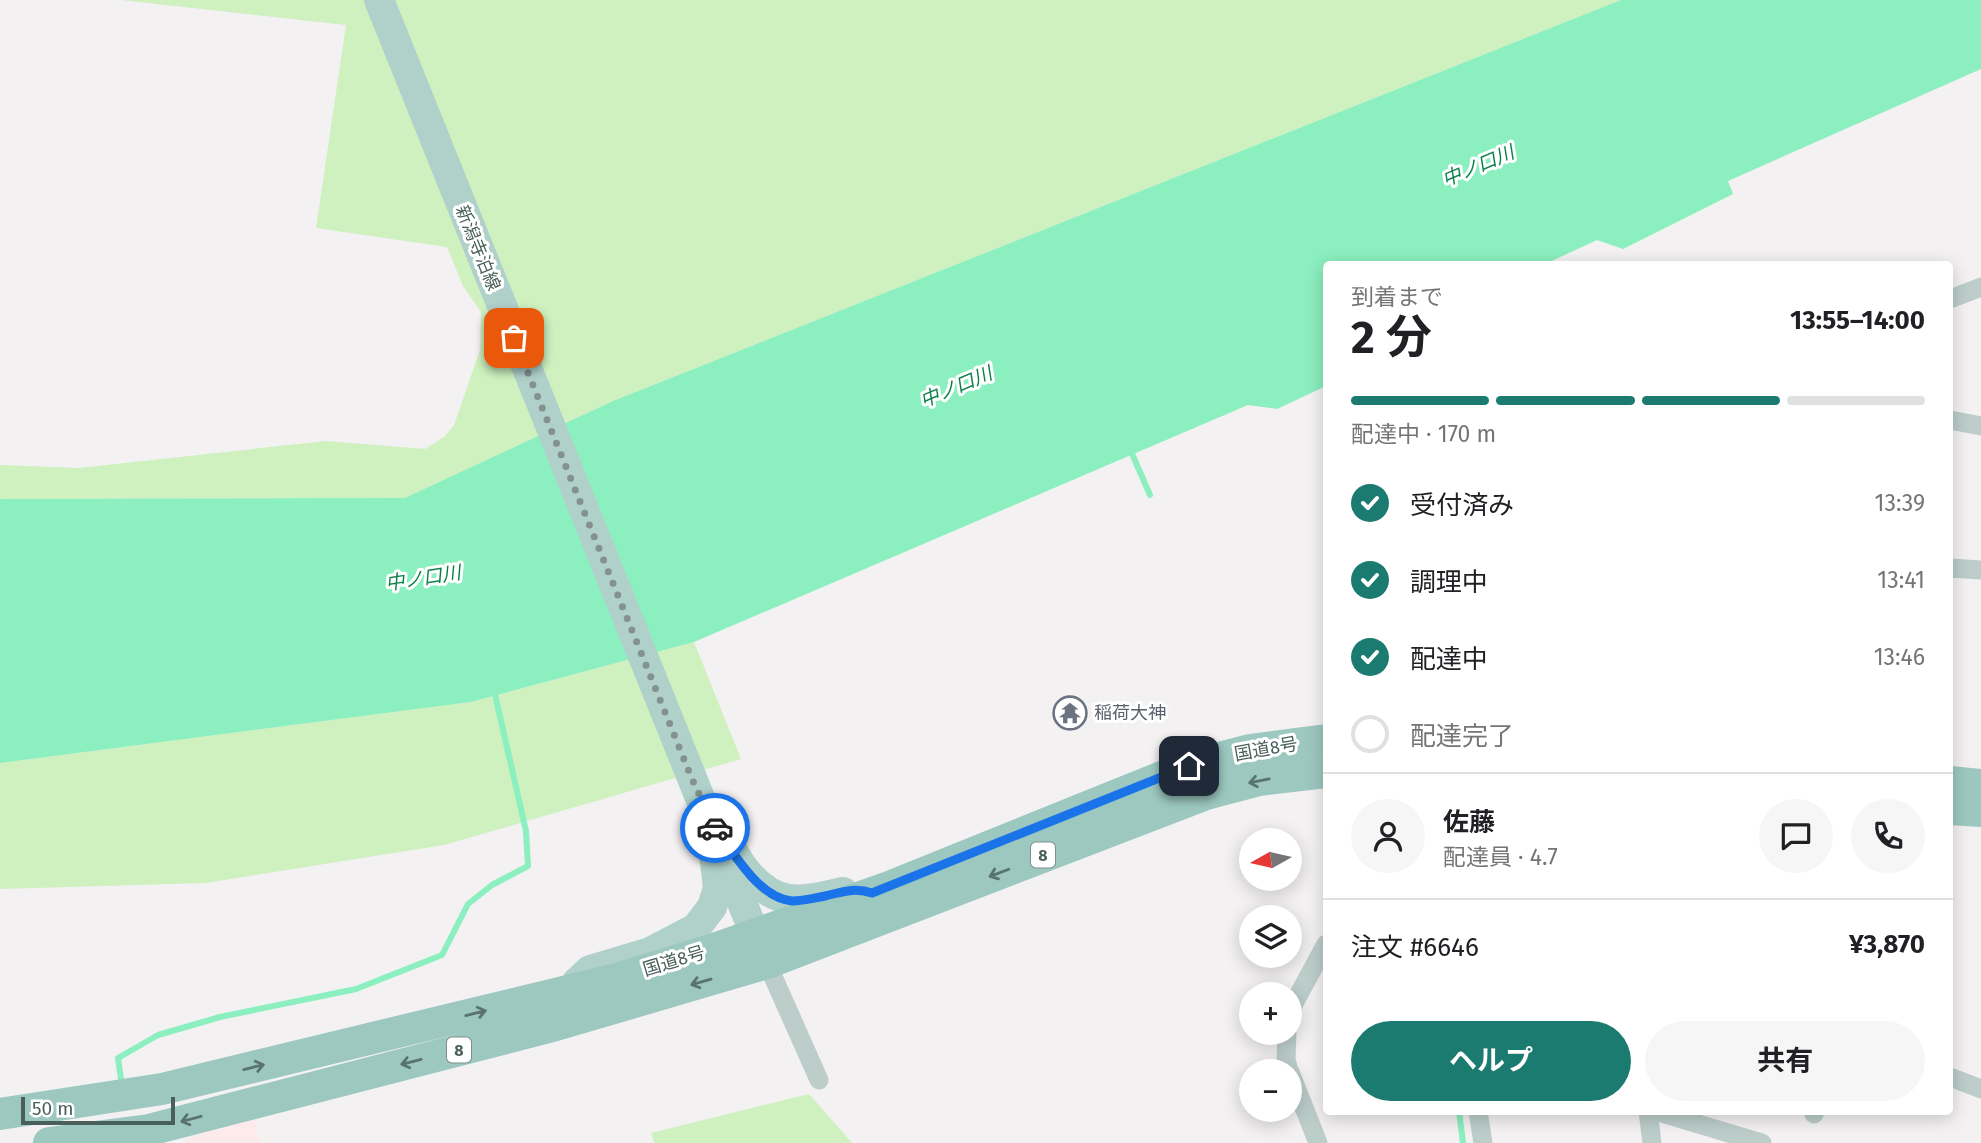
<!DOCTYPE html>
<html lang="ja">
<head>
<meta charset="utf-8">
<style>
	:root { --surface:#fff; --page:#f6f6f6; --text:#202124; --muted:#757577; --line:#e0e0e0; --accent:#1b7b71 }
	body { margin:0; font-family:"Fira Sans","Noto Sans JP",sans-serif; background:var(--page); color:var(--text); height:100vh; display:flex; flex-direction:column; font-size:26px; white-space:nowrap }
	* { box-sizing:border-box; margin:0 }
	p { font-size:23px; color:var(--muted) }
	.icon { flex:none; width:38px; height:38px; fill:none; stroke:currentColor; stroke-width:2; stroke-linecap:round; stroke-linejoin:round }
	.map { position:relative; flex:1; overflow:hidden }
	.drawer { position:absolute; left:1323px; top:261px; width:630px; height:854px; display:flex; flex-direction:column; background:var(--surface); border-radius:7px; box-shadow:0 4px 18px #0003 }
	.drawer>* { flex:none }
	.needle { width:46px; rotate:262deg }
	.controls { position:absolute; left:1239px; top:828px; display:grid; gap:14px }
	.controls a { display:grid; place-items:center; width:63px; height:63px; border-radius:50%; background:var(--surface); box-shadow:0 4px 18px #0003; font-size:35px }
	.scale { position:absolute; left:21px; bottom:18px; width:154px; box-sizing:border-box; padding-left:7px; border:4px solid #485f5a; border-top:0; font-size:19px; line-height:24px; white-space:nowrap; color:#485f5a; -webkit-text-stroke:5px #fff; paint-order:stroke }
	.pin { position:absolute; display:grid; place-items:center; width:60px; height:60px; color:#fff; margin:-30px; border-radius:14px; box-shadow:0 4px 10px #0006 }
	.courier { position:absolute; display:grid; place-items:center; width:70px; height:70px; margin:-35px; border:5px solid #1a73e8; border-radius:50%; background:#fff; color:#222; box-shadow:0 2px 9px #0007 }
	.overview em { font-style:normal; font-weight:700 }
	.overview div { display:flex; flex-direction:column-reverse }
	.overview { display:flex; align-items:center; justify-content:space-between; height:119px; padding:0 28px }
	h1 { font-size:46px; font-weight:700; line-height:52px }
	.bar { display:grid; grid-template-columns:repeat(4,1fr); gap:10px 7px; align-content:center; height:84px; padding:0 28px }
	.bar i { height:9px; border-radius:5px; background:var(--line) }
	.bar .active { background:var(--accent) }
	.bar p { grid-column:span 4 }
	.line { display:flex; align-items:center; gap:18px; padding:0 28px; border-top:2px solid var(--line) }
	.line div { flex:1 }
	.round { display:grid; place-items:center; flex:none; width:74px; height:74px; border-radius:37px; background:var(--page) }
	ol { padding:0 28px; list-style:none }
	li { display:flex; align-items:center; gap:21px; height:77px }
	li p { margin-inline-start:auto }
	li .icon { padding:7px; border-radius:50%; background:var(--accent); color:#fff; stroke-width:4 }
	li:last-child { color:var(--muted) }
	li i { width:38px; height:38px; border:4px solid var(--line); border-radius:50% }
	.primary-button { display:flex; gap:14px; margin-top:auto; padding:14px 28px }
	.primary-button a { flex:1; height:80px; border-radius:42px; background:var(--accent); color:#fff; font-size:28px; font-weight:700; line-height:80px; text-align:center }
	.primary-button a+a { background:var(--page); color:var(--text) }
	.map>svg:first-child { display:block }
	.commercial { fill:#fdebeb }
	.green { fill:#cef1bf }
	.water { fill:#8befbf }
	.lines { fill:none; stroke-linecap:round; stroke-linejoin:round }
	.stream { stroke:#8befbf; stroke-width:6 }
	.minor { stroke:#bccdca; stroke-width:19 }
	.primary { stroke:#b0d0ca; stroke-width:30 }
	.trunk { stroke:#9cc8c0; stroke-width:32 }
	.oneway { stroke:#59746e }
	.done { stroke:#84928f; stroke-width:7; stroke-dasharray:0 12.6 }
	.route { stroke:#1a73e8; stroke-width:9 }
	.labels { text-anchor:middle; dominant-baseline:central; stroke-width:6; stroke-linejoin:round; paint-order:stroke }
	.shield { fill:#fff; stroke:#7f8f8c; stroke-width:2 }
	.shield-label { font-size:16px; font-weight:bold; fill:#485f5a }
	.street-label { font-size:18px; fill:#485f5a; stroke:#fff }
	.worship-label { font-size:18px; fill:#5b616d; stroke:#fff; text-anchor:start }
	.water-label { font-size:19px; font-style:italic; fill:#0b8149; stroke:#fff }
</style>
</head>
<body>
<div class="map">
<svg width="1981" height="1143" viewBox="0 0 1981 1143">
	<rect width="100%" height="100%" fill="#f3f1f2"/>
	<!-- commercial -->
	<polygon class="commercial" points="255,1118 259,1143 186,1143 188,1140 209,1130"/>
	<!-- green -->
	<g class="green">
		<polygon points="121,0 1621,0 613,401 405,498 0,499 0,465 79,468 326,441 425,449 444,437 454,425 480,350 481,312 463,286 447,247 316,228 346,25"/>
		<polygon points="694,642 741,759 444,845 205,883 0,889 0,763 471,702"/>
		<polygon points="809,1094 852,1143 654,1143 651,1133"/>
	</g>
	<!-- water -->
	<polygon class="water" points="1621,0 1981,0 1981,69 1728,181 1733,194 1623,249 1597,240 1545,264 1326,264 1326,386 1277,409 1248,405 694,642 471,702 0,763 0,499 405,498 613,401"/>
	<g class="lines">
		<!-- stream -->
		<g class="stream">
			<polyline points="1130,449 1150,495"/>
			<polyline points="122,1086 118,1058 158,1035 220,1017 356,989 442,955 468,904 492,885 528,866 526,831 494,690"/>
			<polyline points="1459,1111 1463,1143"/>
		</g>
		<!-- minor -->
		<g class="minor">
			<polyline points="1950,299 1981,287"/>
			<polyline points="1950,420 1981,426"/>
			<polyline points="1950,568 1981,570"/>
			<polyline points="767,963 819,1080"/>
			<polyline points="1290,1016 1292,1007 1326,944"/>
			<polyline points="1287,1032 1286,1059 1289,1071"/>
			<polyline points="1290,1072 1318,1143"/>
			<polyline points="1950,1077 1981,1089"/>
			<polyline points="1478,1111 1483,1143"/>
			<polyline points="1648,1111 1652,1143"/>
			<polyline points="1655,1111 1762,1143"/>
			<polyline points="1814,1114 1815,1111"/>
		</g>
		<!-- primary -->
		<g class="primary">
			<polyline points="379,0 764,957"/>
			<path d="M731 848C736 855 740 864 746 871 777 909 802 901 843 892"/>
			<polyline points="577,982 590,970 650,952 696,928 712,907 718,888 714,854"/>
		</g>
		<!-- trunk -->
		<g class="trunk">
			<polyline points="1950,782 1981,785"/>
			<polyline points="1950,809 1981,811"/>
			<polyline points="0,1114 162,1089 617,979 717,948 889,887 1189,766 1250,750 1326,740"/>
			<polyline points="49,1143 149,1130 556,1025 767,963 1206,794 1259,780 1326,772"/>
		</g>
	</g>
	<!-- one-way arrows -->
	<defs><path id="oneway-shaft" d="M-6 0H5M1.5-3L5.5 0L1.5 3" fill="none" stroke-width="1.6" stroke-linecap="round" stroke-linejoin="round" transform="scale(1.75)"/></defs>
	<g class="oneway">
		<use href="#oneway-shaft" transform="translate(1259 781) rotate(169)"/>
		<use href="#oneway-shaft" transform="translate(999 873) rotate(159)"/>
		<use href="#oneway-shaft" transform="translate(701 982) rotate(164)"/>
		<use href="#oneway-shaft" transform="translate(476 1013) rotate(-14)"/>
		<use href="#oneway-shaft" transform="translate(411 1062) rotate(166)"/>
		<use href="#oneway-shaft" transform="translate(254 1067) rotate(-14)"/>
		<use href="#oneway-shaft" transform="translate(191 1119) rotate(165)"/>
	</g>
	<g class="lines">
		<!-- done -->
		<polyline class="done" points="514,338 692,779 715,828"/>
		<!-- route -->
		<path class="route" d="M715 828C734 852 758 898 792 901 803 901 814 898 825 896 842 892 855 887 872 893L1189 766"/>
	</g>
	<!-- icons -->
	<defs>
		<symbol id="temple-ring" viewBox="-11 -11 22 22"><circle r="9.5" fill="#fff" stroke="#6b7280" stroke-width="1.5"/><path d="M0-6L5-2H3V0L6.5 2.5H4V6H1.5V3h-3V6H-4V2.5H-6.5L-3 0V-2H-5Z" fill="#6b7280"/></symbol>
	</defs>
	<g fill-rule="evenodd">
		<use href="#temple-ring" x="1051" y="694" width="38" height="38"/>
	</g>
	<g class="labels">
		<!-- shield labels -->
		<g class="shield">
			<rect x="1031" y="842.5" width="24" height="25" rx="5"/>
			<rect x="447" y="1037.5" width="24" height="25" rx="5"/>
		</g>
		<g class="shield-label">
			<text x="1043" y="855">8</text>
			<text x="459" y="1050">8</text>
		</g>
		<!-- street labels -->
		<g class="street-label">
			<text transform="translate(478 248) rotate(68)">新潟寺泊線</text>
			<text transform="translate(1266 749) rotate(-10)">国道8号</text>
			<text transform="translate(674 961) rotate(-17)">国道8号</text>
		</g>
		<!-- worship labels -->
		<g class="worship-label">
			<text x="1094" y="713">稲荷大神</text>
		</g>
		<!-- water labels -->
		<g class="water-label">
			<text transform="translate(1478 166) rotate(-23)">中ノ口川</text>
			<text transform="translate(956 387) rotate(-23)">中ノ口川</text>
			<text transform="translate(423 578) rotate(-9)">中ノ口川</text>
		</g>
	</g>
</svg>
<div class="controls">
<a><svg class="needle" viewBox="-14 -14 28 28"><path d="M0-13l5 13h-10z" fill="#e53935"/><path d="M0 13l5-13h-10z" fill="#757577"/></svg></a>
<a><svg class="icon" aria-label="layers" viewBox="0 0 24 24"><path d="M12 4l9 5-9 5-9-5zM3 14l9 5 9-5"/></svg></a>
<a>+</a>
<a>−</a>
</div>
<div class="scale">50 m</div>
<div class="pin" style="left:514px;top:338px;background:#ea580c"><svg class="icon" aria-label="bag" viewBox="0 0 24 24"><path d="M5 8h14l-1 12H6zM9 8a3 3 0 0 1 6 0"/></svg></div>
<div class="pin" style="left:1189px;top:766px;background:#1f2937"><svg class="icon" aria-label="home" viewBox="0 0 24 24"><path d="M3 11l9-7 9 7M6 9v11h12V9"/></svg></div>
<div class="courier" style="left:715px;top:828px"><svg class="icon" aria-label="car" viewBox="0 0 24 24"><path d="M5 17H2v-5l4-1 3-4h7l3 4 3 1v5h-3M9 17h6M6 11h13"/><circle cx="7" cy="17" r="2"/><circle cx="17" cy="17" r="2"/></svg></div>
<section class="drawer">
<div class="overview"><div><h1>2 分</h1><p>到着まで</p></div><em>13:55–14:00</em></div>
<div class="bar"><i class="active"></i><i class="active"></i><i class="active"></i><i></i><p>配達中 · 170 m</p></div>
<ol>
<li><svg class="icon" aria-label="check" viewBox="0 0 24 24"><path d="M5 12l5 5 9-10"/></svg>受付済み<p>13:39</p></li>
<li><svg class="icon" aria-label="check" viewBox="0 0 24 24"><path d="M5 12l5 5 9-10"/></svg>調理中<p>13:41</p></li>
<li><svg class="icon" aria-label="check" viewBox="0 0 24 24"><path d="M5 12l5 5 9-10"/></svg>配達中<p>13:46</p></li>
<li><i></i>配達完了</li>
</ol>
<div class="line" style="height:126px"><a class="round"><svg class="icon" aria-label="person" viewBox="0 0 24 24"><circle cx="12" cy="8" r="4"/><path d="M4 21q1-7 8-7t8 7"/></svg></a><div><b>佐藤</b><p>配達員 · 4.7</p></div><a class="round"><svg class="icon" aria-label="chat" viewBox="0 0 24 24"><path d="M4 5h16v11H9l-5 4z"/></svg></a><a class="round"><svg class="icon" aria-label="phone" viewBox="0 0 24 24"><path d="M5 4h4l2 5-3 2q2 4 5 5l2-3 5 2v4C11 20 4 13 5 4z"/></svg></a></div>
<div class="line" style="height:91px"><div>注文 #6646</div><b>¥3,870</b></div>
<div class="primary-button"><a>ヘルプ</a><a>共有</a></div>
</section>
</div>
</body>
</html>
